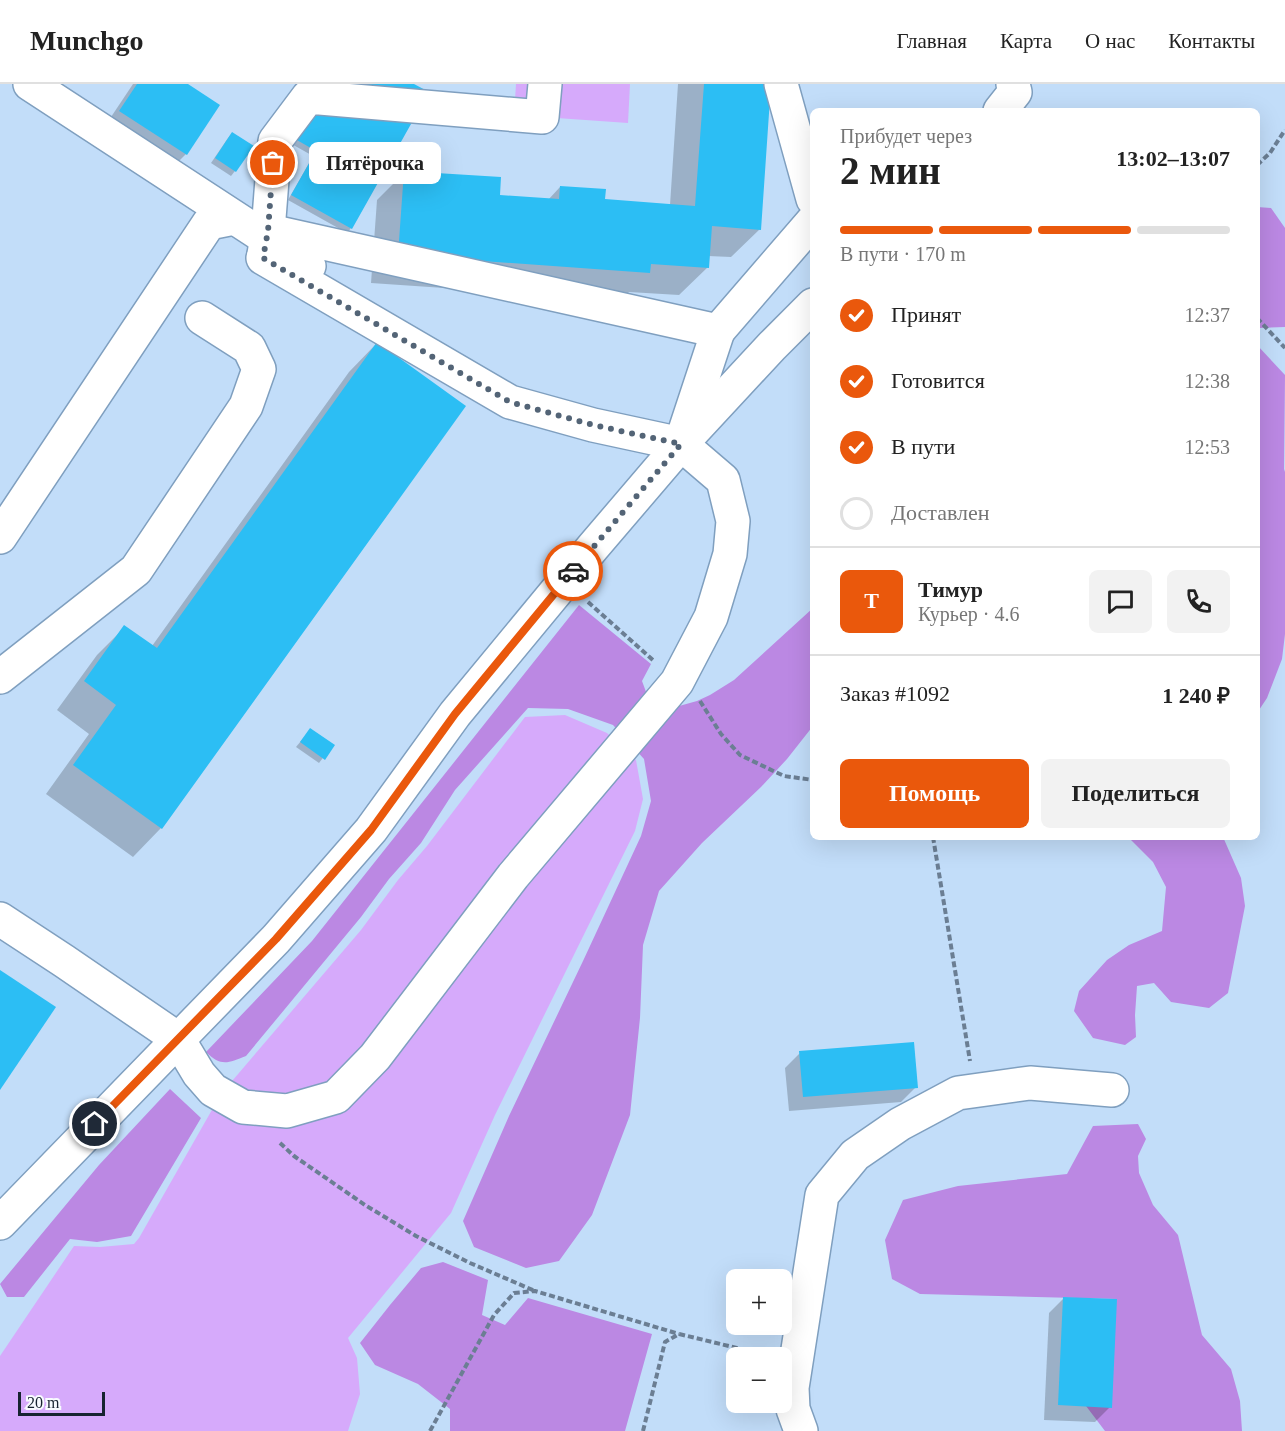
<!DOCTYPE html>
<html lang="ru">
<head>
<meta charset="utf-8">
<style>
	:root { --surface:#fff; --page:#f2f2f2; --text:#222; --muted:#767676; --line:#e0e0e0; --accent:#ea580c }
	body { margin:0; font-family:Georgia,serif; background:var(--page); color:var(--text); height:100vh; display:flex; flex-direction:column; font-size:22px; white-space:nowrap }
	* { box-sizing:border-box; margin:0 }
	p { font-size:20px; color:var(--muted) }
	.icon { flex:none; width:33px; height:33px; fill:none; stroke:currentColor; stroke-width:2; stroke-linecap:round; stroke-linejoin:round }
	.map { position:relative; flex:1; overflow:hidden }
	.side { position:absolute; left:810px; top:24px; width:450px; height:732px; display:flex; flex-direction:column; background:var(--surface); border-radius:9px; box-shadow:0 6px 24px #0002 }
	.side>* { flex:none }
	.tools { position:absolute; left:726px; top:1185px; display:grid; gap:12px }
	.tools a { display:grid; place-items:center; width:66px; height:66px; border-radius:9px; background:var(--surface); box-shadow:0 6px 24px #0002; font-size:30px }
	.scale { position:absolute; left:18px; bottom:15px; width:87px; box-sizing:border-box; padding-left:6px; border:3px solid #172330; border-top:0; font-size:16px; line-height:21px; white-space:nowrap; color:#172330; -webkit-text-stroke:4px #f8fbff; paint-order:stroke }
	.pin { position:absolute; display:grid; place-items:center; width:51px; height:51px; color:#fff; margin:-26px; border:3px solid #fff; border-radius:50%; box-shadow:0 2px 6px #0007 }
	.courier { position:absolute; display:grid; place-items:center; width:60px; height:60px; margin:-30px; border:4px solid #ea580c; border-radius:50%; background:#fff; color:#222; box-shadow:0 2px 8px #0007 }
	.bubble { position:absolute; height:42px; border-radius:9px; background:var(--surface); box-shadow:0 6px 24px #0002; font-size:20px; font-weight:700; line-height:42px; text-align:center }
	.overview em { font-style:normal; font-weight:700 }
	.overview div { display:flex; flex-direction:column-reverse }
	.overview { display:flex; align-items:center; justify-content:space-between; height:102px; padding:0 30px }
	h1 { font-size:39px; font-weight:700; line-height:45px }
	.bar { display:grid; grid-template-columns:repeat(4,1fr); gap:9px 6px; align-content:center; height:72px; padding:0 30px }
	.bar i { height:8px; border-radius:4px; background:var(--line) }
	.bar .active { background:var(--accent) }
	.bar p { grid-column:span 4 }
	.line { display:flex; align-items:center; gap:15px; padding:0 30px; border-top:2px solid var(--line) }
	.line div { flex:1 }
	.round { display:grid; place-items:center; flex:none; width:63px; height:63px; border-radius:9px; background:var(--page) }
	ol { padding:0 30px; list-style:none }
	li { display:flex; align-items:center; gap:18px; height:66px }
	li p { margin-inline-start:auto }
	li .icon { padding:6px; border-radius:50%; background:var(--accent); color:#fff; stroke-width:4 }
	li:last-child { color:var(--muted) }
	li i { width:33px; height:33px; border:3px solid var(--line); border-radius:50% }
	.button { display:flex; gap:12px; margin-top:auto; padding:12px 30px }
	.button a { flex:1; height:69px; border-radius:9px; background:var(--accent); color:#fff; font-size:24px; font-weight:700; line-height:69px; text-align:center }
	.button a+a { background:var(--page); color:var(--text) }
	header { display:flex; align-items:center; gap:36px; box-sizing:border-box; height:84px; padding:0 30px; background:var(--surface); border-bottom:2px solid var(--line) }
	header strong { font-size:28px }
	nav { display:flex; gap:33px; margin-inline-start:auto; font-size:21px }
	.map>svg:first-child { display:block }
	.green { fill:#d6aafb }
	.forest { fill:#bb88e3 }
	.shadow { fill:#0003 }
	.building { fill:#2cbef4 }
	.lines { fill:none; stroke-linecap:round; stroke-linejoin:round }
	.minor-casing { stroke:#7f9fbf; stroke-width:36 }
	.path { stroke:#6b7e93; stroke-width:4; stroke-dasharray:6 3; stroke-linecap:butt }
	.minor { stroke:#fff; stroke-width:33 }
	.done { stroke:#536476; stroke-width:6; stroke-dasharray:0 10.8 }
	.route { stroke:#ea580c; stroke-width:8 }
</style>
</head>
<body>
<header>
<strong>Munchgo</strong>
<nav><a>Главная</a><a>Карта</a><a>О нас</a><a>Контакты</a></nav>
</header>
<div class="map">
<svg width="1285" height="1347" viewBox="0 0 1285 1347">
	<rect width="100%" height="100%" fill="#c2ddf9"/>
	<!-- green -->
	<g class="green">
		<polygon points="516,0 630,0 628,39 514,31"/>
		<polygon points="565,631 607,649 636,676 643,715 635,747 495,1031 451,1129 348,1254 357,1274 360,1310 348,1347 0,1347 0,1272 74,1162 100,1163 134,1160 139,1154 221,1010 361,846 398,796 427,762 525,633"/>
	</g>
	<!-- forest -->
	<g class="forest">
		<polygon points="1257,123 1271,124 1285,144 1285,243 1260,244 1257,246"/>
		<polygon points="1257,261 1285,291 1284,385 1285,388 1285,550 1282,575 1267,614 1257,629"/>
		<path d="M579 521 651 580 642 597 649 616 672 624 697 617 710 611 734 596 813 524V642L787 675 761 703 702 759 659 807 643 861 640 934 630 1031 592 1131 559 1177 526 1184 474 1163 463 1137 509 1032 583 877 641 752 651 717 644 675 613 641 568 625 528 624 455 706 421 759 389 795 361 833 246 972C228 979 221 983 206 968L312 857Z"/>
		<polygon points="1128,753 1223,753 1241,794 1245,822 1228,909 1209,924 1171,918 1154,899 1137,902 1135,931 1136,953 1125,961 1093,954 1074,927 1079,907 1107,876 1129,861 1162,847 1166,803 1153,778"/>
		<polygon points="170,1005 201,1034 131,1152 97,1158 70,1155 24,1213 7,1213 0,1200 99,1081"/>
		<polygon points="1138,1040 1146,1055 1138,1072 1139,1089 1153,1121 1178,1151 1202,1251 1231,1285 1240,1317 1242,1347 1105,1347 1086,1322 1117,1215 920,1210 892,1195 885,1156 903,1116 958,1102 1067,1090 1093,1042"/>
		<polygon points="443,1178 488,1196 482,1231 505,1241 528,1214 652,1250 625,1347 450,1347 450,1325 418,1300 375,1281 360,1259 390,1221 421,1184"/>
	</g>
	<!-- shadow -->
	<g class="shadow">
		<polygon points="133,0 185,0 186,70 171,85 105,42"/>
		<polygon points="411,0 351,144 347,149 288,116 313,72 272,49"/>
		<polygon points="678,0 770,0 760,145 731,173 708,172 708,183 679,211 629,208 621,216 371,199 377,116 405,88 498,113 548,116 560,103 604,116 670,121"/>
		<polygon points="232,49 235,87 231,92 211,79 228,54"/>
		<polygon points="377,259 161,744 133,773 46,710 89,650 57,626 97,571 125,543 152,562 349,288"/>
		<polygon points="310,646 332,662 319,679 296,663"/>
		<polygon points="800,969 916,1003 901,1018 789,1027 785,984"/>
		<polygon points="1064,1214 1110,1323 1095,1338 1044,1336 1049,1229"/>
	</g>
	<!-- building -->
	<g class="building">
		<polygon points="137,0 188,0 220,21 187,71 119,27"/>
		<polygon points="316,0 414,0 429,8 352,145 291,111 316,67 276,44"/>
		<polygon points="704,0 771,0 761,146 712,142 709,184 651,180 650,189 398,171 404,87 501,93 500,111 559,115 560,102 606,105 605,115 695,122"/>
		<polygon points="232,48 254,62 236,88 215,74"/>
		<polygon points="377,258 466,322 162,745 73,681 116,621 84,597 124,541 157,564"/>
		<polygon points="310,644 335,661 325,676 300,658"/>
		<polygon points="0,886 56,923 0,1006"/>
		<polygon points="914,958 918,1004 803,1013 799,967"/>
		<polygon points="1063,1213 1117,1215 1112,1324 1058,1321"/>
	</g>
	<g class="lines">
		<defs>
			<g id="minor">
				<polyline points="781,0 813,115"/>
				<polyline points="1000,27 1015,8 1013,0"/>
				<polyline points="270,147 718,247 813,137"/>
				<polyline points="264,170 268,147 275,57 308,13 542,33 545,0"/>
				<polyline points="684,350 718,247"/>
				<polyline points="0,453 209,139 234,134"/>
				<polyline points="0,593 136,486 246,322 259,285 249,264 202,234"/>
				<polyline points="0,835 64,877 178,955 199,990 213,1006 243,1023 287,1027 336,1013 375,973 513,792 677,598 711,533 730,470 733,437 723,396 681,360 593,341 510,318 263,174 309,182 30,0"/>
				<polyline points="0,1139 276,855 371,746 455,630 593,463 681,360 772,262 813,221"/>
				<polyline points="801,1347 793,1325 792,1304 822,1111 855,1071 900,1040 958,1009 1030,999 1112,1006"/>
			</g>
		</defs>
		<!-- minor casing -->
		<use href="#minor" class="minor-casing"/>
		<!-- path -->
		<g class="path">
			<polyline points="1257,81 1270,69 1285,46"/>
			<polyline points="1257,234 1285,264"/>
			<polyline points="588,518 654,577"/>
			<polyline points="700,617 721,650 740,671 784,692 813,696"/>
			<polyline points="933,753 970,977"/>
			<polyline points="280,1059 294,1072 365,1121 416,1152 470,1179 535,1207"/>
			<polyline points="430,1347 494,1231 514,1209 535,1207 679,1250"/>
			<polyline points="643,1347 665,1258 679,1250 766,1271"/>
		</g>
		<!-- minor -->
		<use href="#minor" class="minor"/>
	</g>
	<g class="lines">
		<!-- done -->
		<polyline class="done" points="273,79 268,147 263,174 510,318 593,341 681,360 573,487"/>
		<!-- route -->
		<polyline class="route" points="95,1040 276,855 371,746 455,630 573,487"/>
	</g>
</svg>
<div class="tools">
<a>+</a>
<a>−</a>
</div>
<div class="scale">20 m</div>
<div class="pin" style="left:273px;top:79px;background:#ea580c"><svg class="icon" aria-label="bag" viewBox="0 0 24 24"><path d="M5 8h14l-1 12H6zM9 8a3 3 0 0 1 6 0"/></svg></div>
<div class="pin" style="left:95px;top:1040px;background:#1f2937"><svg class="icon" aria-label="home" viewBox="0 0 24 24"><path d="M3 11l9-7 9 7M6 9v11h12V9"/></svg></div>
<div class="courier" style="left:573px;top:487px"><svg class="icon" aria-label="car" viewBox="0 0 24 24"><path d="M5 17H2v-5l4-1 3-4h7l3 4 3 1v5h-3M9 17h6M6 11h13"/><circle cx="7" cy="17" r="2"/><circle cx="17" cy="17" r="2"/></svg></div>
<div class="bubble" style="left:309px;top:58px;width:132px">Пятёрочка</div>
<section class="side">
<div class="overview"><div><h1>2 мин</h1><p>Прибудет через</p></div><em>13:02–13:07</em></div>
<div class="bar"><i class="active"></i><i class="active"></i><i class="active"></i><i></i><p>В пути · 170 m</p></div>
<ol>
<li><svg class="icon" aria-label="check" viewBox="0 0 24 24"><path d="M5 12l5 5 9-10"/></svg>Принят<p>12:37</p></li>
<li><svg class="icon" aria-label="check" viewBox="0 0 24 24"><path d="M5 12l5 5 9-10"/></svg>Готовится<p>12:38</p></li>
<li><svg class="icon" aria-label="check" viewBox="0 0 24 24"><path d="M5 12l5 5 9-10"/></svg>В пути<p>12:53</p></li>
<li><i></i>Доставлен</li>
</ol>
<div class="line" style="height:108px"><b class="round" style="background:var(--accent);color:#fff">Т</b><div><b>Тимур</b><p>Курьер · 4.6</p></div><a class="round"><svg class="icon" aria-label="chat" viewBox="0 0 24 24"><path d="M4 5h16v11H9l-5 4z"/></svg></a><a class="round"><svg class="icon" aria-label="phone" viewBox="0 0 24 24"><path d="M5 4h4l2 5-3 2q2 4 5 5l2-3 5 2v4C11 20 4 13 5 4z"/></svg></a></div>
<div class="line" style="height:78px"><div>Заказ #1092</div><b>1 240 ₽</b></div>
<div class="button"><a>Помощь</a><a>Поделиться</a></div>
</section>
</div>
</body>
</html>
